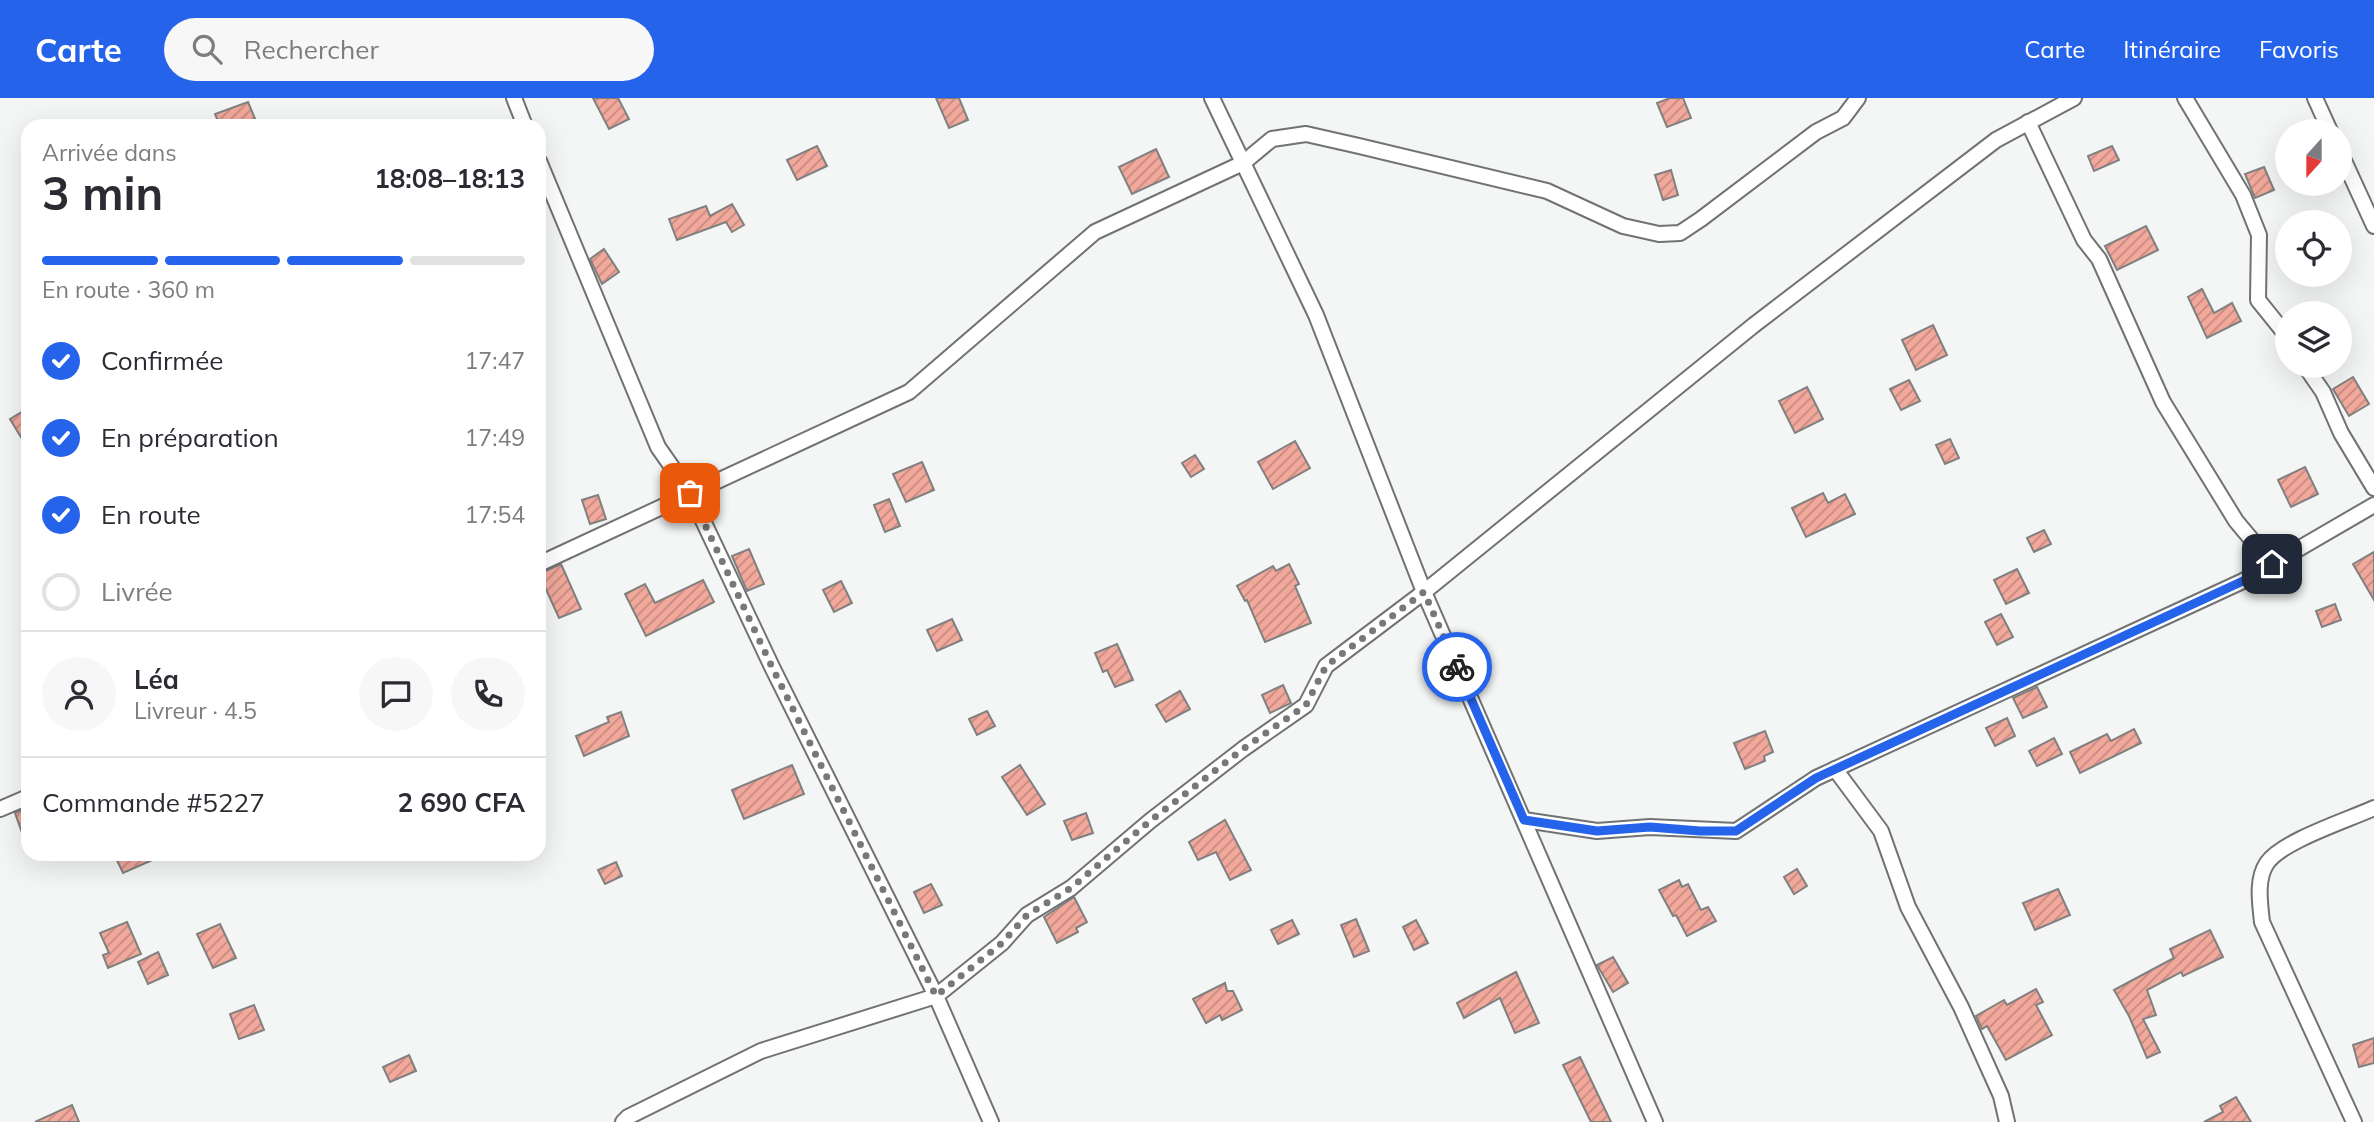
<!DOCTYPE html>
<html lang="fr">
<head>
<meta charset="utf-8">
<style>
	:root { --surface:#fff; --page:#f7f7f7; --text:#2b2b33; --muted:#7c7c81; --line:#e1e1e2; --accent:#2563eb }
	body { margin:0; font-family:Mulish,sans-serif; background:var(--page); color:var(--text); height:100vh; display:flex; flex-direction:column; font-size:26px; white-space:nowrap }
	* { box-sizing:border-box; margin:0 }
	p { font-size:23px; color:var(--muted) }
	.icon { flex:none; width:38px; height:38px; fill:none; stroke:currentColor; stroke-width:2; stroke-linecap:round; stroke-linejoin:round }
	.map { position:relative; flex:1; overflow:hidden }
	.panel { position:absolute; left:21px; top:21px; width:525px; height:742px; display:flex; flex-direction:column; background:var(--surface); border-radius:21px; box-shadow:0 7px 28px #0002 }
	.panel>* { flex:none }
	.needle { width:46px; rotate:201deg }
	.controls { position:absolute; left:2275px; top:21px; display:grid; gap:14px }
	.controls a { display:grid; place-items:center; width:77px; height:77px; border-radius:50%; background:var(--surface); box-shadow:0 7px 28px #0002; font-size:35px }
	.pin { position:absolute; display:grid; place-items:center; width:60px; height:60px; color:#fff; margin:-30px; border-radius:14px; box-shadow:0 4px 10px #0006 }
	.courier { position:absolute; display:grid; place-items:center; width:70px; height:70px; margin:-35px; border:5px solid #2563eb; border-radius:50%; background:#fff; color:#222; box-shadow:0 2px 9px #0007 }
	.overview em { font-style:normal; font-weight:700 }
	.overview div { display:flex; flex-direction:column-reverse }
	.overview { display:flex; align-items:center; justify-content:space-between; height:119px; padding:0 21px }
	h1 { font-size:46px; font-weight:700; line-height:52px }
	.bar { display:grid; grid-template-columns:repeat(4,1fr); gap:10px 7px; align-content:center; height:84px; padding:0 21px }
	.bar i { height:9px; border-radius:5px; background:var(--line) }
	.bar .active { background:var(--accent) }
	.bar p { grid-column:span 4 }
	.line { display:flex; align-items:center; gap:18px; padding:0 21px; border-top:2px solid var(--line) }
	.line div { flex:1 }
	.round { display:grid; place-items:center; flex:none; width:74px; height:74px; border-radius:37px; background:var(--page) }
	ol { padding:0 21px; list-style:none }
	li { display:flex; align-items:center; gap:21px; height:77px }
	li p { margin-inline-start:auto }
	li .icon { padding:7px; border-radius:50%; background:var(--accent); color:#fff; stroke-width:4 }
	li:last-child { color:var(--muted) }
	li i { width:38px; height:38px; border:4px solid var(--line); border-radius:50% }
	header { display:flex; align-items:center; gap:42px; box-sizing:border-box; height:98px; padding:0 35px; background:var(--accent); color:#fff }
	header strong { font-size:33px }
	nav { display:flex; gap:38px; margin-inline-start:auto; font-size:24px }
	.search { width:490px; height:63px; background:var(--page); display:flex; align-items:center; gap:18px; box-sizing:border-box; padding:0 24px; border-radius:38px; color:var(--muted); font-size:26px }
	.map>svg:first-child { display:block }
	.building { fill:url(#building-hatch); stroke:#818080; stroke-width:2 }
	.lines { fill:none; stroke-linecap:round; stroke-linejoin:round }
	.street-casing { stroke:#717273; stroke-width:18 }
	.street { stroke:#fff; stroke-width:14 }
	.done { stroke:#777878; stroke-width:7; stroke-dasharray:0 12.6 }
	.route { stroke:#2563eb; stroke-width:9 }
</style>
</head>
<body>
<header>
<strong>Carte</strong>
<div class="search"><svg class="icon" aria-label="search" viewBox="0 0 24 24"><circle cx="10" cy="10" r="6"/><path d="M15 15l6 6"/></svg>Rechercher</div>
<nav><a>Carte</a><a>Itinéraire</a><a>Favoris</a></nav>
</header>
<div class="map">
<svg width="2374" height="1024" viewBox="0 0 2374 1024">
	<defs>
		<pattern id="building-hatch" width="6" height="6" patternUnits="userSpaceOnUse" patternTransform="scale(1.75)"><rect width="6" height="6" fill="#f2a89b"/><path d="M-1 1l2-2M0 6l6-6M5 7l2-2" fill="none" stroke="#c58a7f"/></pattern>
	</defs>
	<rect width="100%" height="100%" fill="#f4f5f5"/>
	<!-- building -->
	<g class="building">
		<polygon points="593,0 618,0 629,21 609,31"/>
		<polygon points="936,0 959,0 968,22 949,30"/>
		<polygon points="1670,0 1683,0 1691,20 1667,29 1657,5"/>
		<polygon points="248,4 258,28 220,28 215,16"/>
		<polygon points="817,48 827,68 797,82 787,62"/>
		<polygon points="2112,48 2119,62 2094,73 2088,58"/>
		<polygon points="1156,51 1169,79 1132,96 1119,69"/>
		<polygon points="2264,69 2274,92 2255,100 2245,76"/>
		<polygon points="1671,72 1678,97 1663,102 1655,77"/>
		<polygon points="732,106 744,127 732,134 726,124 677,142 669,121 706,108 710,118"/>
		<polygon points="2146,128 2158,152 2117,172 2105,148"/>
		<polygon points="604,151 619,174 602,186 590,161"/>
		<polygon points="2202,191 2214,215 2232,205 2241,223 2207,240 2188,199"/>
		<polygon points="1933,227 1947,257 1916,272 1902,242"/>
		<polygon points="2353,279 2369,306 2349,318 2333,291"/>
		<polygon points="1909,282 1920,303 1901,312 1890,291"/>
		<polygon points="1807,289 1823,321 1795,335 1779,303"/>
		<polygon points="28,310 28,351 10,321"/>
		<polygon points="1950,341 1959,360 1945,366 1936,347"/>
		<polygon points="1295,343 1310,370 1273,391 1258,364"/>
		<polygon points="1195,357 1204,371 1191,379 1182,365"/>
		<polygon points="922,364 934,392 906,404 893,376"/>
		<polygon points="2305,369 2318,396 2291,409 2278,382"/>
		<polygon points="1823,395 1828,405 1845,396 1855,416 1806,439 1792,410"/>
		<polygon points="598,397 606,421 590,426 582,402"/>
		<polygon points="889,401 900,428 885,434 874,407"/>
		<polygon points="2044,432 2051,446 2034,454 2027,440"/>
		<polygon points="749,451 764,486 747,493 732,458"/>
		<polygon points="2374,454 2374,502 2353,466"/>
		<polygon points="561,466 581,511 559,520 539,476"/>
		<polygon points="1289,466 1299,486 1295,488 1311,525 1265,544 1247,502 1245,503 1237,488 1273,468 1276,473"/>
		<polygon points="2017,471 2029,495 2006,506 1994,482"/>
		<polygon points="703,482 714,504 646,538 625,496 645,486 655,505"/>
		<polygon points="841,483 852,505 834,514 823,492"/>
		<polygon points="2335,506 2341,522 2322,529 2316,513"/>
		<polygon points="2001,516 2013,539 1997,547 1985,524"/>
		<polygon points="952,521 962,542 937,553 927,532"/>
		<polygon points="1117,546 1133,582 1115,589 1107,572 1103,574 1095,555"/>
		<polygon points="1283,587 1291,605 1270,615 1262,597"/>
		<polygon points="2037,589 2047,609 2023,620 2013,600"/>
		<polygon points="1180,593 1190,611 1166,624 1156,607"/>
		<polygon points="987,613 995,628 977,637 969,621"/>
		<polygon points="621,614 629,638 584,658 576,638 609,624 607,619"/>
		<polygon points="2007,620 2015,638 1995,648 1986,630"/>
		<polygon points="2134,631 2141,645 2080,675 2070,654 2107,636 2111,643"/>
		<polygon points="1765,633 1773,654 1764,658 1765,663 1745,671 1734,645"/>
		<polygon points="2054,640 2062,656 2037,668 2029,653"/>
		<polygon points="792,667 804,696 744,721 732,692"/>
		<polygon points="1020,667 1045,706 1027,717 1002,679"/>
		<polygon points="28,709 28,745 26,746 15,715"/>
		<polygon points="1086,715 1093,735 1072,742 1064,723"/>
		<polygon points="1225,722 1251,772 1230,782 1216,754 1198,762 1189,744"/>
		<polygon points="114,756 166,756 123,775"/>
		<polygon points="616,764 622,778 605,786 598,772"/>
		<polygon points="1797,771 1807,788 1794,796 1784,779"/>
		<polygon points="1679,782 1682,789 1688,786 1701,812 1708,809 1716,823 1687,838 1676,817 1673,818 1659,792"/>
		<polygon points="931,786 942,807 924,815 914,794"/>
		<polygon points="2058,791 2070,817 2035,832 2023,805"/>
		<polygon points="1074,799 1087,824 1076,830 1078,834 1057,845 1044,819"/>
		<polygon points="1356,821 1369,853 1354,859 1341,827"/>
		<polygon points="1292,822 1299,836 1278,846 1271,832"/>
		<polygon points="1416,822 1428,845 1414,852 1403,829"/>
		<polygon points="127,824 141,856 108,870 103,857 109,855 100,835"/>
		<polygon points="220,826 236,860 213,870 197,836"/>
		<polygon points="2210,832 2223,859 2183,878 2181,874 2147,892 2156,917 2143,921 2160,954 2147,960 2129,918 2114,892 2174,860 2170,851"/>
		<polygon points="158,854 168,877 148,886 138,864"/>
		<polygon points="1613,859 1628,885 1613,894 1597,867"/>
		<polygon points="1516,874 1539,925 1515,935 1500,900 1464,920 1457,905"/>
		<polygon points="1225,885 1227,893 1233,893 1242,912 1222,922 1220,917 1206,925 1193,901"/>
		<polygon points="2036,891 2043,904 2036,907 2052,937 2006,962 1987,928 1982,931 1976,918 2004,902 2007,907"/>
		<polygon points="254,907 264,932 239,941 230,916"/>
		<polygon points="2374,940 2374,965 2359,969 2353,947"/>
		<polygon points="409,957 416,973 390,984 383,969"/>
		<polygon points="1580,959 1601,1003 1611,1024 1591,1024 1563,967"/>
		<polygon points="2236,999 2251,1024 2204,1024 2223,1014 2220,1008"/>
		<polygon points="72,1007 79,1024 35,1024"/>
	</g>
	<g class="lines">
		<defs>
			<g id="street">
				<polyline points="514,0 525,28"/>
				<polyline points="1212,0 1316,217 1424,494 1655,1024"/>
				<polyline points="2185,0 2243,97 2259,137 2258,202 2287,238"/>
				<polyline points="2315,0 2330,33"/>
				<polyline points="2028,24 2084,142 2099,161 2163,304 2236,423 2272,466"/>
				<polyline points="2340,54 2374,128"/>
				<polyline points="539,63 658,349 690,395 772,569 936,898 991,1024"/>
				<polyline points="2305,268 2323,294 2341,335 2374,390"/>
				<polyline points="539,466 909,294 1095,134 1243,65 1272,41 1306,36 1359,48 1547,93 1623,128 1659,136 1680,135 1701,121 1816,34 1843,20 1858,0"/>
				<polyline points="1835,671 1881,733 1908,809 1961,909 2001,998 2007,1024"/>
				<polyline points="0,711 28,699"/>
				<polyline points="1524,722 1597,733 1650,729 1736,733 1816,680 2243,483 2374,407"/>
				<polyline points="623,1024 628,1019 761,953 936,898 1002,845 1027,817 1071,790 1150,723 1243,651 1306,607 1326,568 1424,494 1754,227 1996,42 2074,0"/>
				<path d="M2354 1024 2262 824C2260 805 2256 781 2267 765 2282 743 2348 722 2374 710"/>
			</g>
		</defs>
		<!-- street casing -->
		<use href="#street" class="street-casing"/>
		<!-- street -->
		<use href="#street" class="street"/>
	</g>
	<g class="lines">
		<!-- done -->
		<polyline class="done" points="690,395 772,569 936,898 1002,845 1027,817 1071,790 1150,723 1243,651 1306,607 1326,568 1424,494 1457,569"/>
		<!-- route -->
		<polyline class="route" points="1457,569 1524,722 1597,733 1650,729 1700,733 1736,733 1816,680 2243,483 2272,466"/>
	</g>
</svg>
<div class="controls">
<a><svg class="needle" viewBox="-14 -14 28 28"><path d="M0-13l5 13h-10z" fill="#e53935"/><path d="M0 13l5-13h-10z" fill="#7c7c81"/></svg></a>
<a><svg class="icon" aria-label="locate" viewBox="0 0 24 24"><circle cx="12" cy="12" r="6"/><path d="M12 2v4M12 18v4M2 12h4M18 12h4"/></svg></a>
<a><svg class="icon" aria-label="layers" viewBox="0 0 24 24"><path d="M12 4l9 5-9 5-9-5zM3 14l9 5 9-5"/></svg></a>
</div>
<div class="pin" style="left:690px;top:395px;background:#ea580c"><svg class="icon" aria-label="bag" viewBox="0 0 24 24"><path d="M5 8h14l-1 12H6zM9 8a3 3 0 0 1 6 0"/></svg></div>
<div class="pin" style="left:2272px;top:466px;background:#1f2937"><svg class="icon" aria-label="home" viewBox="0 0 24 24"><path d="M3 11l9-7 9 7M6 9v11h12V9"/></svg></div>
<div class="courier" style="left:1457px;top:569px"><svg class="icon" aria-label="bike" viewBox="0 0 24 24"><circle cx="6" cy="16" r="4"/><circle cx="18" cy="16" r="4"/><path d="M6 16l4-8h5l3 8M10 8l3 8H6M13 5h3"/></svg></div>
<section class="panel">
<div class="overview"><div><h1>3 min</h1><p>Arrivée dans</p></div><em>18:08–18:13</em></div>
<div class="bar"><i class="active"></i><i class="active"></i><i class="active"></i><i></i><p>En route · 360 m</p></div>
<ol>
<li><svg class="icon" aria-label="check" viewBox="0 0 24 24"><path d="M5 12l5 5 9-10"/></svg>Confirmée<p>17:47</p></li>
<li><svg class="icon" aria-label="check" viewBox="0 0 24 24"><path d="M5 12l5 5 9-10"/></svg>En préparation<p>17:49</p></li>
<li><svg class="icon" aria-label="check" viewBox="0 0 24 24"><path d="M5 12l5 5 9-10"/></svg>En route<p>17:54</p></li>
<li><i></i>Livrée</li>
</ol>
<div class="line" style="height:126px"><a class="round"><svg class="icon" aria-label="person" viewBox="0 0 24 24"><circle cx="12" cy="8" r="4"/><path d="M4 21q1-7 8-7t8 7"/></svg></a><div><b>Léa</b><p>Livreur · 4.5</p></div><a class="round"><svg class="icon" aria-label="chat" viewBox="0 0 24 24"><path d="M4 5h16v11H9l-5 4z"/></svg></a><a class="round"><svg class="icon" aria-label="phone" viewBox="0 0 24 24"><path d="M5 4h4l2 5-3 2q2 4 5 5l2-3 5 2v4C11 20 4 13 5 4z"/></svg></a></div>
<div class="line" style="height:91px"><div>Commande #5227</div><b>2 690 CFA</b></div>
</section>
</div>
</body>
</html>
